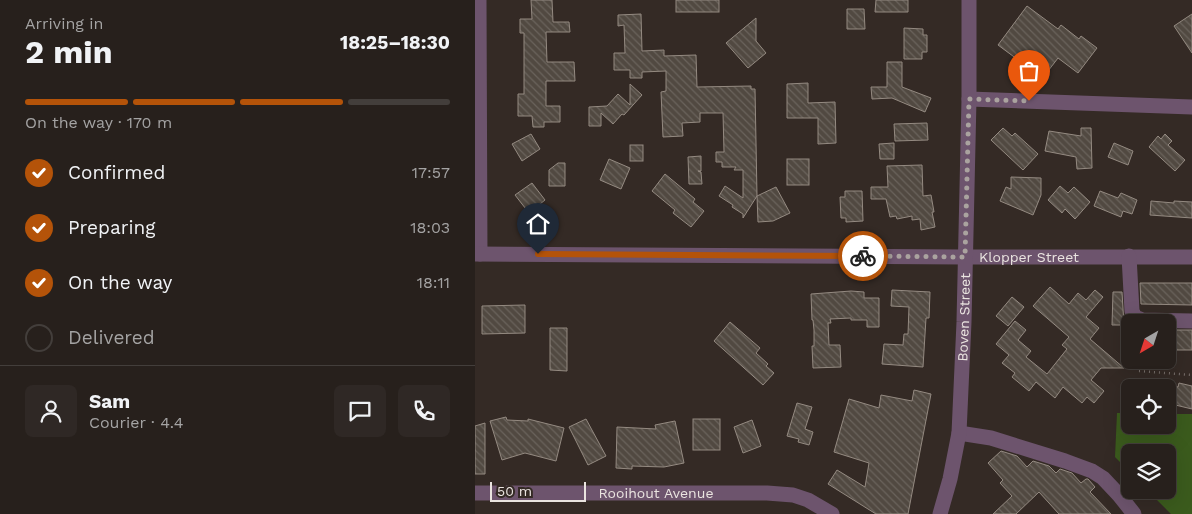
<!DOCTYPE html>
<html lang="en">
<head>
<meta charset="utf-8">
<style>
	:root { --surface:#27201c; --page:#2f2825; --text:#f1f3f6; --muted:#a4a3a3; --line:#433e3b; --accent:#b45309 }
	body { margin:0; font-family:"Work Sans",sans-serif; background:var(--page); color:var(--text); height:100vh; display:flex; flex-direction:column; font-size:19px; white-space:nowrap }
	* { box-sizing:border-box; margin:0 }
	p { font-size:16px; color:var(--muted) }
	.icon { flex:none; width:28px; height:28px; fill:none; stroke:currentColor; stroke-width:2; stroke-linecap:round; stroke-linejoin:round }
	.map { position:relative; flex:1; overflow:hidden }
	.details { display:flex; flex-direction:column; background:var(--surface); width:475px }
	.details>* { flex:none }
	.needle { width:32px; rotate:219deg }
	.tools { position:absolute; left:646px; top:314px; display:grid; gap:10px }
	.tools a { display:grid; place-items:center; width:55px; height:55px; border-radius:8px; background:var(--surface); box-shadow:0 5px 20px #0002,0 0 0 1px var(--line); font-size:25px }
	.scale { position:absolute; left:15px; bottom:12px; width:96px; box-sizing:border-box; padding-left:5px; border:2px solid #eae4e0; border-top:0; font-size:14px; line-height:18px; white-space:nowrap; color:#eae4e0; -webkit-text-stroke:4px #342a25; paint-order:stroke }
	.pin { position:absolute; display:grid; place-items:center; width:42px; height:42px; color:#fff; margin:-51px -21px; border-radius:50% 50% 50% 0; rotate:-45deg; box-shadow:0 0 5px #0007 }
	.pin .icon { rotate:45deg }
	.courier { position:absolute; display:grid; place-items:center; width:50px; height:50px; margin:-25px; border:4px solid #b45309; border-radius:50%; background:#fff; color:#222; box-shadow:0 1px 6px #0007 }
	.head em { font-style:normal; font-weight:700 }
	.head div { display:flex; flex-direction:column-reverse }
	.head { display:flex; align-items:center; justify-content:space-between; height:85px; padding:0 25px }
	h1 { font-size:32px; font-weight:700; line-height:38px }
	.bar { display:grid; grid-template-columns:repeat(4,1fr); gap:8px 5px; align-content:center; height:60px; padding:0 25px }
	.bar i { height:6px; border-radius:4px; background:var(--line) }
	.bar .current { background:var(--accent) }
	.bar p { grid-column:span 4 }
	.line { display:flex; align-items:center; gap:12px; padding:0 25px; border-top:1px solid var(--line) }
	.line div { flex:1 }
	.round { display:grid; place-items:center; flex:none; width:52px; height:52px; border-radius:8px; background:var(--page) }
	ol { padding:0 25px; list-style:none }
	li { display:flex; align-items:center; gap:15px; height:55px }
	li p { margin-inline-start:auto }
	li .icon { padding:5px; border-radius:50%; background:var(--accent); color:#fff; stroke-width:4 }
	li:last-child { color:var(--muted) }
	li i { width:28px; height:28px; border:2px solid var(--line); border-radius:50% }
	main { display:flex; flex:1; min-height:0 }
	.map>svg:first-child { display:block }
	.grass { fill:#3b5b1d }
	.building { fill:url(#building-back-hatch); stroke:#948a81 }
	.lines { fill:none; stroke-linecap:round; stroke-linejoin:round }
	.path { stroke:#79716c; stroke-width:2.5; stroke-dasharray:1 4; stroke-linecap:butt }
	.minor { stroke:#6d546d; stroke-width:15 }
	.done { stroke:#aaa39f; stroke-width:5; stroke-dasharray:0 9 }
	.route { stroke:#b45309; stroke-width:6 }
	.labels { text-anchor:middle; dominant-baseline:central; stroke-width:4.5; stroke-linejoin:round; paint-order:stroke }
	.street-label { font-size:14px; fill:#eae4e0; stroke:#342a25 }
</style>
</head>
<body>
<main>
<section class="details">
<div class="head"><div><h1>2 min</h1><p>Arriving in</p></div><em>18:25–18:30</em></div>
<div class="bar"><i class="current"></i><i class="current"></i><i class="current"></i><i></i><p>On the way · 170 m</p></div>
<ol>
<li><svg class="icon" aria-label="check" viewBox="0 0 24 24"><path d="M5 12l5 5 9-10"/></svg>Confirmed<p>17:57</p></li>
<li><svg class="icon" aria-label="check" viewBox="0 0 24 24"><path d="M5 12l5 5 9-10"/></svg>Preparing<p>18:03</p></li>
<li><svg class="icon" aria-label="check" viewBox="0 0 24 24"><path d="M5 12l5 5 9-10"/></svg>On the way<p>18:11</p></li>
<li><i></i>Delivered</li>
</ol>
<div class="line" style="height:90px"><a class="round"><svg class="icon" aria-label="person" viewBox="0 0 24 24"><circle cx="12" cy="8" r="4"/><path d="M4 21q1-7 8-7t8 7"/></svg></a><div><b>Sam</b><p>Courier · 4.4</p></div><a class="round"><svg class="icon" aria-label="chat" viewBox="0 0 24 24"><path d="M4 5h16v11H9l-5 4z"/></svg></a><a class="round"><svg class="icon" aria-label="phone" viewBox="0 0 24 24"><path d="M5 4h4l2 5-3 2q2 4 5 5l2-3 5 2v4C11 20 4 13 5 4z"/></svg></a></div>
</section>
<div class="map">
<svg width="717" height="514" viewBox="0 0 717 514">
	<defs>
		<pattern id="building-back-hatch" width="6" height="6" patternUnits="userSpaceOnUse" patternTransform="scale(1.25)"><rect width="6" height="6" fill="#514941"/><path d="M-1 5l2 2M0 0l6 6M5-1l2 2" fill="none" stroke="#6a635c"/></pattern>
	</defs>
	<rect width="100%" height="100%" fill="#342a25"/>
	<!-- grass -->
	<polygon class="grass" points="642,413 655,413 655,425 692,425 693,414 717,414 717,514 696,514 672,490 692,490 692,452 655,452 655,472 640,457"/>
	<!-- building -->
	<g class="building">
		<polygon points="56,0 77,0 78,22 94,22 95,32 71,32 72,62 99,62 100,81 71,81 71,106 85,106 85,122 69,122 69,127 58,127 57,116 43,116 43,94 49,94 49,33 45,33 45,19 57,19"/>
		<rect x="201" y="0" width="43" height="12"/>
		<polygon points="401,0 433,0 433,12 400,12"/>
		<polygon points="552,6 583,29 586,25 604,39 606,36 622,48 603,73 583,58 570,75 556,65 554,68 523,45"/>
		<polygon points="372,9 389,9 390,29 372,29"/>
		<polygon points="166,14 167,51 189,50 189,56 221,55 222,87 276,86 276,89 280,89 282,196 268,218 268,214 257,207 258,205 244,196 250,186 268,198 268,170 259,170 261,167 247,167 247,162 241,162 241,152 249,152 248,113 225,113 225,122 207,123 208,136 188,137 186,92 191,91 191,71 167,72 167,78 155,78 155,70 139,70 139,53 150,53 149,25 143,26 143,15"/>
		<polygon points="717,14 717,53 699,26"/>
		<polygon points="281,18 281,41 291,53 273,68 251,43"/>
		<polygon points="429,28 448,29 448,35 452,35 452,52 447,52 447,59 429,59"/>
		<polygon points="412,62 427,62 427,87 456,98 450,112 417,98 397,99 396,87 412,87"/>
		<polygon points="333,83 333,103 360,102 361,143 343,144 343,118 312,118 312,84"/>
		<polygon points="155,84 167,95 149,115 147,114 138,124 126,113 126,126 114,126 114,107 132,106 143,94 155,105"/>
		<polygon points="452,123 453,140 420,141 419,124"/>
		<polygon points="528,128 537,136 540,133 563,154 548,170 516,140"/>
		<polygon points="606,128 616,128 617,168 602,169 601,157 570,151 574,131 606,136"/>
		<polygon points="56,134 65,149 47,161 37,144"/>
		<polygon points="690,134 697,141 693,145 710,160 700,171 674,147 683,136 686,139"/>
		<polygon points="419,143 419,159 405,159 404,144"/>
		<polygon points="639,143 658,151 653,165 633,157"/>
		<rect x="155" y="145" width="13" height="16"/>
		<polygon points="226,156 226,171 223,171 226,172 227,184 214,184 213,157"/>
		<polygon points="134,159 155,168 146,189 125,180"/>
		<rect x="312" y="159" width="22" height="26"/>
		<polygon points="83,163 90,163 90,186 74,186 74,170"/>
		<polygon points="447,165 448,196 456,195 459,212 457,212 460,227 446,230 445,219 437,220 437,216 422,219 421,216 415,217 411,199 396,199 396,187 413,187 412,166"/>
		<polygon points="190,174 220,199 218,202 229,211 216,227 198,213 200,210 177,191"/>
		<polygon points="536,177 566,178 566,195 558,215 525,201 531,187 536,189"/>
		<polygon points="57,183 70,200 54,213 40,195"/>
		<polygon points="585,186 593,193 599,187 615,202 600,219 590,209 587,213 573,200"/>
		<polygon points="301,187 315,213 298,221 283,222 282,196"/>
		<polygon points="370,191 387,191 388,221 371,222 371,218 366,218 365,197 370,197"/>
		<polygon points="625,191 643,198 646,193 662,200 657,214 648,211 646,217 619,206"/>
		<polygon points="676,201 699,203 699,201 717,202 717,218 675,215"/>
		<polygon points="665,283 717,283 717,305 666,304"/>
		<polygon points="575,287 594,304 603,293 611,300 620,290 628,297 611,317 624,328 615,339 649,368 626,368 616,380 629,391 619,403 612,397 607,403 588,387 580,398 561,382 554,391 537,377 540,373 527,363 534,355 521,344 540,321 551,330 543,340 556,351 551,357 572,374 592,349 587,345 594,337 558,306"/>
		<polygon points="417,290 455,292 454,318 451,318 448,367 407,364 409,344 428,345 429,334 433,334 434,307 416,306"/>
		<polygon points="376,291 389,292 389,298 404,298 404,327 392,327 392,320 376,320 376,318 355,319 356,323 353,323 354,345 365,345 366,367 338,368 337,346 339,346 339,330 338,320 337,320 336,294"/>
		<polygon points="638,292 647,292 649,325 637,325"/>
		<polygon points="537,297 549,307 533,326 521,316"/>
		<polygon points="50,305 50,333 7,334 7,306"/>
		<polygon points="255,322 285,348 281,353 293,364 291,366 299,373 288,385 239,341"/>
		<polygon points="75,328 92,328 92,371 75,370"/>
		<rect x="692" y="330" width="25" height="20"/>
		<polygon points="704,383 717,386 717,409 692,403 692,385 703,387"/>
		<polygon points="439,390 456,394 433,514 401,514 353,484 362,470 390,487 394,463 359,452 374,399 404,408 406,395 437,401"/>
		<polygon points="322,403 337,407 330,429 338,432 334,445 323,442 324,439 312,436"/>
		<polygon points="31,417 32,420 53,421 53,419 89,428 81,461 50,453 27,460 15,421"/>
		<polygon points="111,419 131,456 113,465 94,427"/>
		<rect x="218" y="419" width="27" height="31"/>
		<polygon points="277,420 286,446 268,453 259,427"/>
		<polygon points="200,421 209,463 189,467 157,466 157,469 141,468 142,427 181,429 180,425"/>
		<polygon points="10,423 10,474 0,474 0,426"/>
		<polygon points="526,451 542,456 552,467 558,461 574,466 581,473 585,469 597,473 606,483 611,479 613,479 620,487 615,492 636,514 584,514 564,492 541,514 518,514 537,496 525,483 528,480 513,463"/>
	</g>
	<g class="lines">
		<!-- path -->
		<polyline class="path" points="664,371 717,375"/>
		<!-- minor -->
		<g class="minor">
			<polyline points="4,0 5,254"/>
			<polyline points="494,99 717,107"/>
			<path id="s1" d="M0 254 490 257H717"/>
			<polyline points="654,256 657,311 660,317 667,320 717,321"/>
			<polyline points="484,433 516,438 590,461 617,471 628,478 644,495 659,514"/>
			<path id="s2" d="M0 493H292L318 495 333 500 357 514"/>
			<path id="s3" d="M465 514 475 479 484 433 489 322 494 99V0"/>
		</g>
	</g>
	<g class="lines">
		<!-- done -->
		<polyline class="done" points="388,256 490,257 494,99 554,101"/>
		<!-- route -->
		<polyline class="route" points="63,254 388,256"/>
	</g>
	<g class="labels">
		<!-- street labels -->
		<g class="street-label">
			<text stroke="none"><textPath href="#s1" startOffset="554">Klopper Street</textPath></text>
			<text stroke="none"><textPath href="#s3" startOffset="199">Boven Street</textPath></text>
			<text stroke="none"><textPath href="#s2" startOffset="181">Rooihout Avenue</textPath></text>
		</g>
	</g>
</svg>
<div class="tools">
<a><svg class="needle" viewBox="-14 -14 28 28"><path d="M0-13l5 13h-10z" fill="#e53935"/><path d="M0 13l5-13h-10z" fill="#a4a3a3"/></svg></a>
<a><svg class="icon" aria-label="locate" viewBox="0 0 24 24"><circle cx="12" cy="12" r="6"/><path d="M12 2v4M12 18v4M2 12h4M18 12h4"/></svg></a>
<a><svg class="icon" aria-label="layers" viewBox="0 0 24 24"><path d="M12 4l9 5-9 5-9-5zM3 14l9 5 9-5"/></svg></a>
</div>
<div class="scale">50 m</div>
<div class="pin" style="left:554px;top:101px;background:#ea580c"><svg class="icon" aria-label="bag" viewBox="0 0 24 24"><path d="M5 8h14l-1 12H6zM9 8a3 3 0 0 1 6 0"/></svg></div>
<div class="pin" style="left:63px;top:254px;background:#1f2937"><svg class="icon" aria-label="home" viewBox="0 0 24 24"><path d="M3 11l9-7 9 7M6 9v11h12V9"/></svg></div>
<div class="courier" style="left:388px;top:256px"><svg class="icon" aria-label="bike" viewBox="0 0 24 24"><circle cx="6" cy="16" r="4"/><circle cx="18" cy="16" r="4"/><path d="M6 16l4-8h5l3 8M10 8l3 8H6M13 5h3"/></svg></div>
</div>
</main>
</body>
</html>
